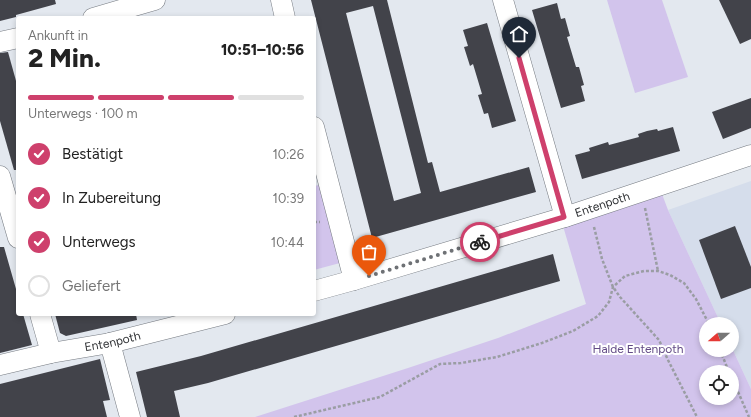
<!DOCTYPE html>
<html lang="de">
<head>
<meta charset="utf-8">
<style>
	:root { --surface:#fff; --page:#f6f6f6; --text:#222; --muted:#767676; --line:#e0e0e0; --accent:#ce406c }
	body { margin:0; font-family:Figtree,sans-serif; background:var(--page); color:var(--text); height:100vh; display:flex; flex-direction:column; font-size:15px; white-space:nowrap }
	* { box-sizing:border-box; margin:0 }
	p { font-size:13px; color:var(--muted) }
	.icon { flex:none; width:22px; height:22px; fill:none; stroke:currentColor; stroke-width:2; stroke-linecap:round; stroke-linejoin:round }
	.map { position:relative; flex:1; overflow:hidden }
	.drawer { position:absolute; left:16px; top:16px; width:300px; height:300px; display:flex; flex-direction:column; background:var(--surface); border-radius:4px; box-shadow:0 2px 6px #0003 }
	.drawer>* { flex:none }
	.needle { width:26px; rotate:250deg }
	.fabs { position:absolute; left:699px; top:317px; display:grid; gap:8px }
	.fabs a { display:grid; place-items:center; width:40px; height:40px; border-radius:50%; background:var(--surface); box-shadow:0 2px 6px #0003; font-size:20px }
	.pin { position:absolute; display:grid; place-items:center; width:34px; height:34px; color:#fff; margin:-41px -17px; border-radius:50% 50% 50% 0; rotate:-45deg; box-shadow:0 0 4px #0007 }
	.pin .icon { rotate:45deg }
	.courier { position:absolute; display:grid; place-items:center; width:40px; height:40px; margin:-20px; border:3px solid #ce406c; border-radius:50%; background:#fff; color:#222; box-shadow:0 1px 5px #0007 }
	.head em { font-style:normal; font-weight:800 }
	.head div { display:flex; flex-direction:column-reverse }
	.head { display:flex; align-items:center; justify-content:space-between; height:68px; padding:0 12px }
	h1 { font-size:26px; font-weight:800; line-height:30px }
	.bar { display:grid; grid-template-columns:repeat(4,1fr); gap:6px 4px; align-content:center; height:48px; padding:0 12px }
	.bar i { height:5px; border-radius:3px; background:var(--line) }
	.bar .selected { background:var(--accent) }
	.bar p { grid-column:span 4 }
	ol { padding:0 12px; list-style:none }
	li { display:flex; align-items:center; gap:12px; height:44px }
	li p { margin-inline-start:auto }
	li .icon { padding:4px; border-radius:50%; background:var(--accent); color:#fff; stroke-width:4 }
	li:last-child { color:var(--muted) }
	li i { width:22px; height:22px; border:2px solid var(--line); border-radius:50% }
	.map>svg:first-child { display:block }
	.built { fill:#d5ddeb }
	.green { fill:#d2c4ec; fill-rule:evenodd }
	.building { fill:#42434a; fill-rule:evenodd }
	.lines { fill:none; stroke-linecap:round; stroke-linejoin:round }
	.street-casing { stroke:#767b82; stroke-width:21 }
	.path { stroke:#9a9da3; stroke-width:2.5; stroke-dasharray:3 2; stroke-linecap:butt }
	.street { stroke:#fff; stroke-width:20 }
	.done { stroke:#6e7175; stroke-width:4; stroke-dasharray:0 7.2 }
	.route { stroke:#ce406c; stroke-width:5 }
	.labels { text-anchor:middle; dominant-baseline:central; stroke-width:4; stroke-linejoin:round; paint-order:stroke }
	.street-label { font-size:12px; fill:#2f3134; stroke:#fff }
	.park-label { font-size:12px; fill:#624a85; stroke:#fff }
</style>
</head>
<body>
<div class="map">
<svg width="751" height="417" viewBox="0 0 751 417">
	<rect width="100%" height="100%" fill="#e3e8ef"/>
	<!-- built -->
	<polygon class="built" points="751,181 751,389 732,348 732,324 721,324 668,210"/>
	<!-- green -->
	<g class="green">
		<polygon points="607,0 662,0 688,77 635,93"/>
		<polygon points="319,185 340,263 314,270 314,186"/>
		<path d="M662 194 668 210 721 324H706V350H732V348L751 389V417H255L408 368 498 338 586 304 563 226ZM706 372H732V398H706Z"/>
	</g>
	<!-- building -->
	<g class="building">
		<polygon points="0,0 55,0 56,4 16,15 16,17 0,21"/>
		<path d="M311 0H387L428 163 432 162 440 192 529 167 536 192 372 238ZM373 6 421 193 394 201 346 13Z"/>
		<polygon points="719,0 751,0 751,39 740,44"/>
		<polygon points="557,3 561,19 565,18 570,36 567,37 576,67 579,67 584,85 581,86 585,101 561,108 532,10"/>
		<polygon points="487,23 516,121 492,128 488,113 484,114 478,95 482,94 473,64 470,66 464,47 468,46 463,30"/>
		<polygon points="8,52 18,88 18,170 14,170 0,121 0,53"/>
		<polygon points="751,98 751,128 723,139 712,112"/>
		<polygon points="673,127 680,151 582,179 575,155 590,151 589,148 608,142 609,145 639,137 638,134 647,131 657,129 658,131"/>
		<polygon points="735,226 751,267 751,288 721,299 699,240"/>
		<polygon points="0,247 4,247 18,296 18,314 23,314 32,345 0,353"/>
		<polygon points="553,254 560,281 208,383 174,391 180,417 147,417 136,372 201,356"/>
		<polygon points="55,314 136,314 137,320 66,336 60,333"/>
		<polygon points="100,359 110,400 103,401 107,417 0,417 0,384"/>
	</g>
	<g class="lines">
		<defs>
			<g id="street">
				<polyline points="281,0 285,18"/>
				<polyline points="503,0 565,217"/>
				<polyline points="93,18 155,0"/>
				<polyline points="0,42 18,38"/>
				<polyline points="314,127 354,280"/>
				<polyline points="0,176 18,238"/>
				<path id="s1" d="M314 291 354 280 565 217 751 155"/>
				<polyline points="40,314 51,353"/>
				<polyline points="110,343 130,417"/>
				<path id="s2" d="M0 365 51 353 110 343 225 314"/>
			</g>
		</defs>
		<!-- street casing -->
		<use href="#street" class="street-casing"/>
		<!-- path -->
		<g class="path">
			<polyline points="645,208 658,271"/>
			<polyline points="314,222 320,222"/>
			<polyline points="594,227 602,259 613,287 620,297 659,340 668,360 697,417"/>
			<polyline points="720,350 729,372"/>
			<polyline points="732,378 749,417"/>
			<polyline points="294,417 380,397 440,364 461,363 497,357 542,343 573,331 598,316 609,302 613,287 625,276 644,271 658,271 670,275 684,283 696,299 709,324"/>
		</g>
		<!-- street -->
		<use href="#street" class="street"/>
	</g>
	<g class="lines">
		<!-- done -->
		<polyline class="done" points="369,276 480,242"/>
		<!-- route -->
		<polyline class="route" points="480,242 564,217 519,58"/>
	</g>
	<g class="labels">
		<!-- street labels -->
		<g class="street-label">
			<text stroke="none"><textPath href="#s1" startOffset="301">Entenpoth</textPath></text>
			<text stroke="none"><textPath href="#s2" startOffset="115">Entenpoth</textPath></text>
		</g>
		<!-- park labels -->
		<g class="park-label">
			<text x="638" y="349">Halde Entenpoth</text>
		</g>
	</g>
</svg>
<div class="fabs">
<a><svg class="needle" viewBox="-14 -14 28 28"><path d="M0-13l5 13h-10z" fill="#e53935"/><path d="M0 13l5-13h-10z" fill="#767676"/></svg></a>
<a><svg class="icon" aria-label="locate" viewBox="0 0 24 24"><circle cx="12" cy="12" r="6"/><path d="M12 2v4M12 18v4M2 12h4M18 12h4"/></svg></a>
</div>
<div class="pin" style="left:369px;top:276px;background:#ea580c"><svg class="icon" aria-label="bag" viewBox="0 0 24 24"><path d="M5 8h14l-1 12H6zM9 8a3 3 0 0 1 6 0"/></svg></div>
<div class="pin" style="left:519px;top:58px;background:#1f2937"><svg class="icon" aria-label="home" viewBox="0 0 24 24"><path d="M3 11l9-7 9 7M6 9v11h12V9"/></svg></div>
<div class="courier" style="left:480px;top:242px"><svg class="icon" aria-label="bike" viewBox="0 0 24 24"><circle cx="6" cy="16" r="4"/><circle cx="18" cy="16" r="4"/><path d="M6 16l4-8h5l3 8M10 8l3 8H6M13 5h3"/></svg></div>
<section class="drawer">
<div class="head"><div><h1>2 Min.</h1><p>Ankunft in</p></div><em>10:51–10:56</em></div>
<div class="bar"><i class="selected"></i><i class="selected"></i><i class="selected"></i><i></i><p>Unterwegs · 100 m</p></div>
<ol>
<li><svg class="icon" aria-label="check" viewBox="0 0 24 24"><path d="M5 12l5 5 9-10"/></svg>Bestätigt<p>10:26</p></li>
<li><svg class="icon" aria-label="check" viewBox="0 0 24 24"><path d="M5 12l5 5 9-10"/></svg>In Zubereitung<p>10:39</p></li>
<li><svg class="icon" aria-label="check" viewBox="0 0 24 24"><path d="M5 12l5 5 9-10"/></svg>Unterwegs<p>10:44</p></li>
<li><i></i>Geliefert</li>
</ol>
</section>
</div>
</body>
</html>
